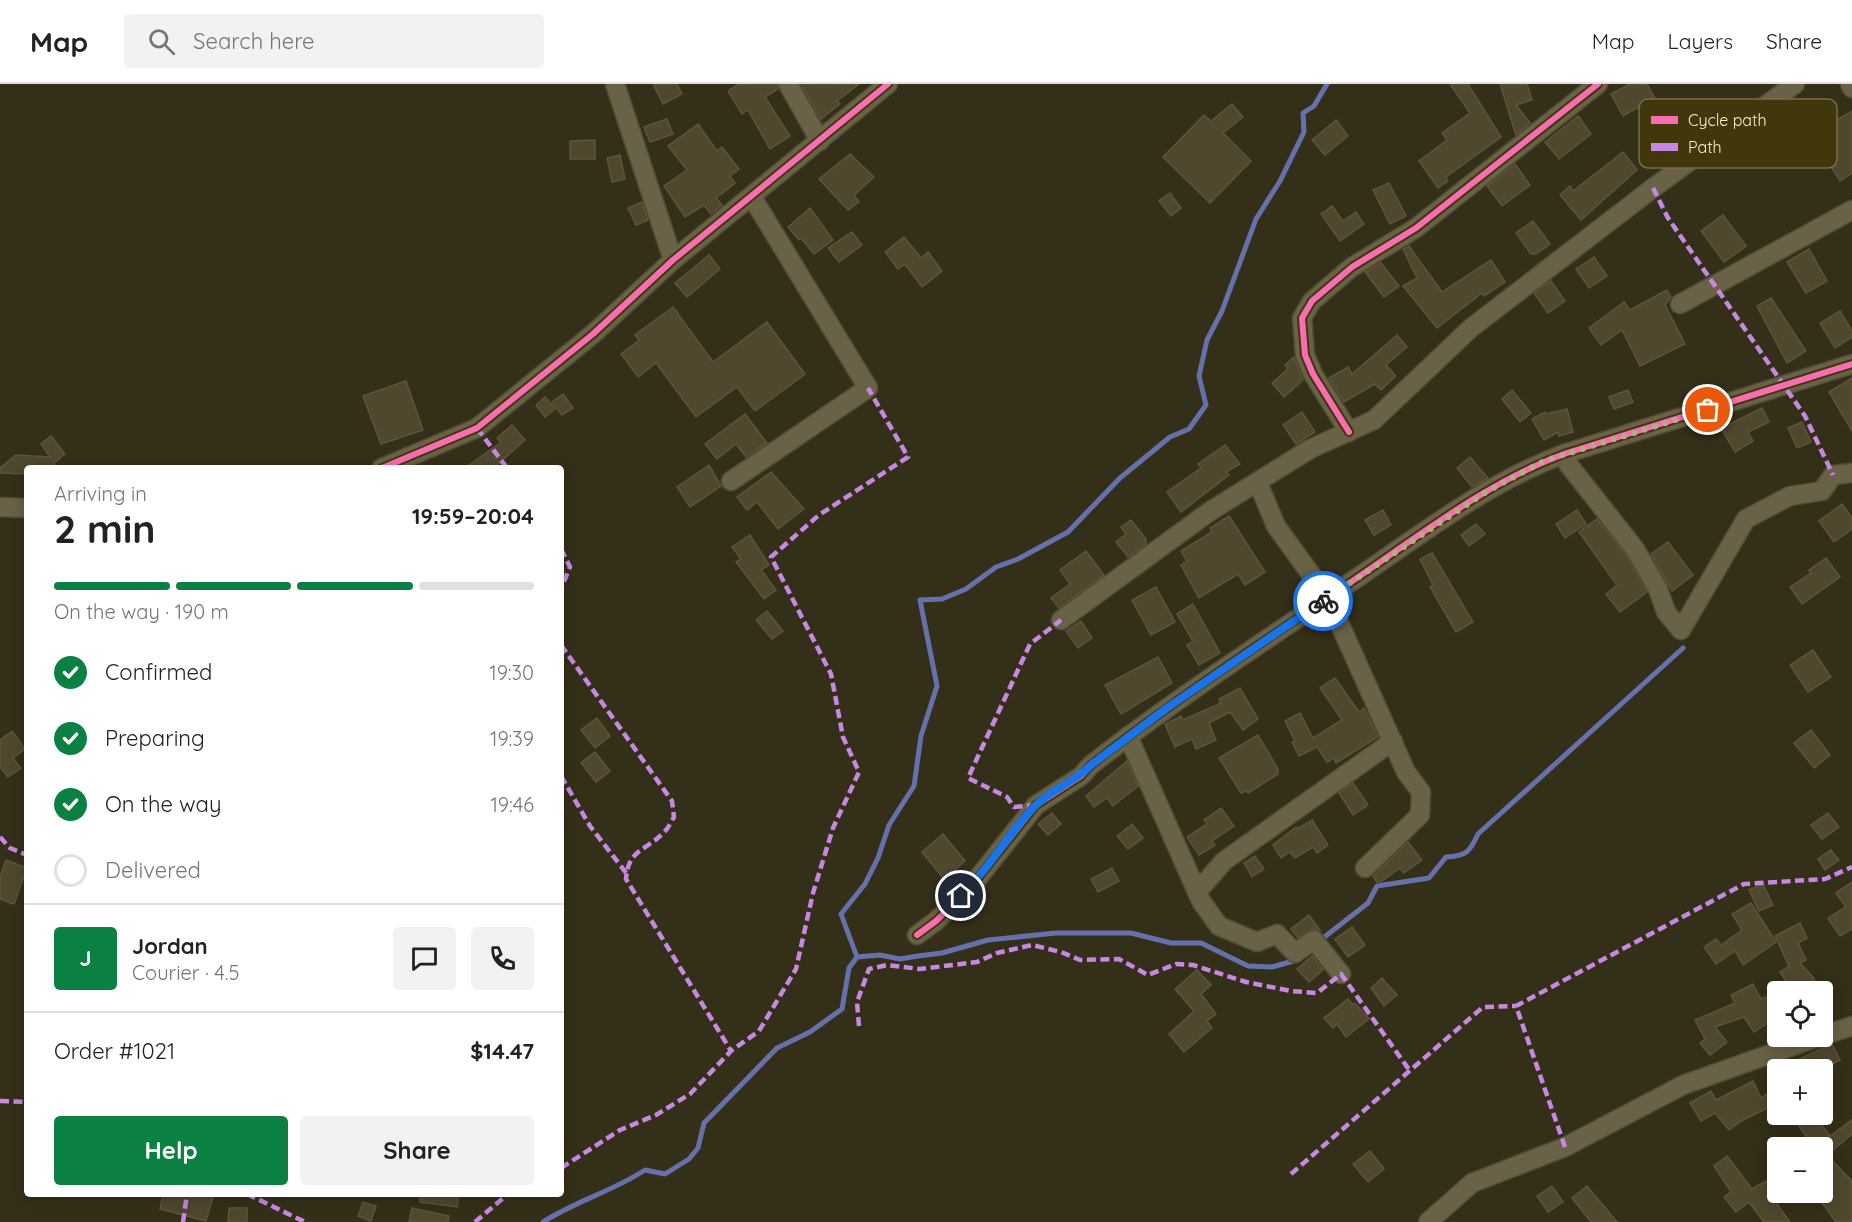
<!DOCTYPE html>
<html lang="en">
<head>
<meta charset="utf-8">
<style>
	:root { --surface:#fff; --page:#f2f2f2; --text:#222; --muted:#767676; --line:#e0e0e0; --accent:#0b8043 }
	body { margin:0; font-family:Quicksand,sans-serif; background:var(--page); color:var(--text); height:100vh; display:flex; flex-direction:column; font-size:22px; white-space:nowrap }
	* { box-sizing:border-box; margin:0 }
	p { font-size:20px; color:var(--muted) }
	.icon { flex:none; width:33px; height:33px; fill:none; stroke:currentColor; stroke-width:2; stroke-linecap:round; stroke-linejoin:round }
	.map { position:relative; flex:1; overflow:hidden }
	.side { position:absolute; left:24px; top:381px; width:540px; height:732px; display:flex; flex-direction:column; background:var(--surface); border-radius:6px; box-shadow:0 3px 15px #0003 }
	.side>* { flex:none }
	.fabs { position:absolute; left:1767px; top:897px; display:grid; gap:12px }
	.fabs a { display:grid; place-items:center; width:66px; height:66px; border-radius:6px; background:var(--surface); box-shadow:0 3px 15px #0003; font-size:30px }
	.pin { position:absolute; display:grid; place-items:center; width:51px; height:51px; color:#fff; margin:-26px; border:3px solid #fff; border-radius:50%; box-shadow:0 2px 6px #0007 }
	.courier { position:absolute; display:grid; place-items:center; width:60px; height:60px; margin:-30px; border:4px solid #1a73e8; border-radius:50%; background:#fff; color:#222; box-shadow:0 2px 8px #0007 }
	.head em { font-style:normal; font-weight:800 }
	.head div { display:flex; flex-direction:column-reverse }
	.head { display:flex; align-items:center; justify-content:space-between; height:102px; padding:0 30px }
	h1 { font-size:39px; font-weight:800; line-height:45px }
	.bar { display:grid; grid-template-columns:repeat(4,1fr); gap:9px 6px; align-content:center; height:72px; padding:0 30px }
	.bar i { height:8px; border-radius:4px; background:var(--line) }
	.bar .active { background:var(--accent) }
	.bar p { grid-column:span 4 }
	.line { display:flex; align-items:center; gap:15px; padding:0 30px; border-top:2px solid var(--line) }
	.line div { flex:1 }
	.round { display:grid; place-items:center; flex:none; width:63px; height:63px; border-radius:6px; background:var(--page) }
	ol { padding:0 30px; list-style:none }
	li { display:flex; align-items:center; gap:18px; height:66px }
	li p { margin-inline-start:auto }
	li .icon { padding:6px; border-radius:50%; background:var(--accent); color:#fff; stroke-width:4 }
	li:last-child { color:var(--muted) }
	li i { width:33px; height:33px; border:3px solid var(--line); border-radius:50% }
	.button { display:flex; gap:12px; margin-top:auto; padding:12px 30px }
	.button a { flex:1; height:69px; border-radius:6px; background:var(--accent); color:#fff; font-size:24px; font-weight:800; line-height:69px; text-align:center }
	.button a+a { background:var(--page); color:var(--text) }
	header { display:flex; align-items:center; gap:36px; box-sizing:border-box; height:84px; padding:0 30px; background:var(--surface); border-bottom:2px solid var(--line) }
	header strong { font-size:28px }
	nav { display:flex; gap:33px; margin-inline-start:auto; font-size:21px }
	.search { width:420px; height:54px; background:var(--page); display:flex; align-items:center; gap:15px; box-sizing:border-box; padding:0 21px; border-radius:6px; color:var(--muted); font-size:22px }
	.map>svg:first-child { display:block }
	.lines { fill:none; stroke-linecap:round; stroke-linejoin:round }
	.stream { stroke:#6671ac; stroke-width:5 }
	.building { fill:#50472f; stroke:#5e533b; stroke-width:1.5 }
	.street-casing { stroke:#504c38; stroke-width:21 }
	.street { stroke:#6a6246; stroke-width:18 }
	.quiet { stroke:#c787e3; stroke-width:4.5; stroke-dasharray:9 4.5; stroke-linecap:butt }
	.cycleway-casing { stroke:#41370b; stroke-width:10 }
	.cycleway { stroke:#f96db3; stroke-width:6 }
	.done { stroke:#b4ac8b; stroke-width:6; stroke-dasharray:0 10.8 }
	.route { stroke:#1a73e8; stroke-width:8 }
	.key { fill:#41370b; stroke:#786e44; stroke-width:1.5 }
	.key-label { font-size:16px; fill:#f9f0c9 }
</style>
</head>
<body>
<header>
<strong>Map</strong>
<div class="search"><svg class="icon" aria-label="search" viewBox="0 0 24 24"><circle cx="10" cy="10" r="6"/><path d="M15 15l6 6"/></svg>Search here</div>
<nav><a>Map</a><a>Layers</a><a>Share</a></nav>
</header>
<div class="map">
<svg width="1852" height="1138" viewBox="0 0 1852 1138">
	<rect width="100%" height="100%" fill="#342f18"/>
	<g class="lines">
		<!-- stream -->
		<g class="stream">
			<path d="M1318 858 1368 819 1377 802 1429 794 1446 773C1466 772 1470 768 1478 750L1683 564"/>
			<polyline points="857,873 880,871 900,875 918,872 942,869 988,856 1056,849 1131,849 1171,859 1201,859 1248,882 1272,883 1297,876"/>
			<path d="M543 1138C576 1117 613 1107 645 1086L665 1090 689 1075 698 1064 704 1039 777 964 810 948 842 925 849 884 857 873 841 830 865 800 878 774 889 741 914 702 921 652 937 602 920 516 942 515 966 505 996 483 1018 475 1068 448 1120 394 1170 353 1189 345 1206 321 1199 292 1207 256 1222 227 1256 135 1280 97 1304 48 1303 29 1314 22 1327 0"/>
		</g>
	</g>
	<!-- building -->
	<g class="building">
		<polygon points="653,0 677,0 682,10 663,20"/>
		<polygon points="739,0 777,0 778,5 765,13 790,52 770,65 748,26 742,30 728,7"/>
		<polygon points="801,0 859,0 837,17 840,20 821,35"/>
		<polygon points="1450,0 1468,0 1501,53 1446,93 1448,97 1438,104 1419,77 1447,56 1442,49 1470,29"/>
		<polygon points="1500,0 1527,0 1532,16 1516,21 1530,39 1516,51"/>
		<polygon points="1630,0 1647,0 1665,33 1677,25 1690,43 1676,53 1678,56 1671,61 1642,21 1623,32 1611,10"/>
		<polygon points="1232,20 1243,33 1223,49 1251,77 1210,119 1163,73 1204,31 1211,37"/>
		<polygon points="1852,27 1852,89 1840,97 1818,62 1816,64 1804,48 1824,32 1830,40"/>
		<polygon points="1578,32 1591,50 1559,75 1545,58"/>
		<polygon points="667,35 673,50 650,58 644,43"/>
		<polygon points="1336,36 1348,52 1325,71 1312,56"/>
		<polygon points="698,40 717,67 722,63 739,85 730,92 735,99 716,114 722,121 711,130 704,121 685,133 664,102 687,86 668,62"/>
		<polygon points="595,56 595,75 570,75 570,57"/>
		<polygon points="1623,68 1637,86 1581,136 1560,111 1570,102 1573,107"/>
		<polygon points="850,70 874,93 854,111 859,118 848,126 819,95"/>
		<polygon points="620,71 625,95 612,98 607,74"/>
		<polygon points="1515,80 1530,101 1502,122 1487,102"/>
		<polygon points="1389,99 1406,132 1390,140 1373,106"/>
		<polygon points="1170,109 1181,124 1171,132 1159,117"/>
		<polygon points="642,118 648,136 636,141 628,124"/>
		<polygon points="1332,122 1343,137 1356,128 1364,140 1340,157 1321,130"/>
		<polygon points="810,124 833,156 814,170 801,154 799,156 788,143"/>
		<polygon points="1723,131 1746,162 1724,178 1701,147"/>
		<polygon points="1533,137 1550,160 1536,170 1531,170 1516,149"/>
		<polygon points="852,148 862,161 839,178 828,164"/>
		<polygon points="904,153 921,174 928,168 942,187 922,203 905,180 898,185 885,168"/>
		<polygon points="1409,162 1442,208 1491,176 1505,198 1484,212 1482,209 1437,244 1403,202 1417,194 1403,165"/>
		<polygon points="1809,165 1827,197 1806,209 1787,178"/>
		<polygon points="709,171 720,185 687,213 675,199"/>
		<polygon points="1594,173 1607,192 1589,204 1576,185"/>
		<polygon points="1381,179 1399,202 1384,213 1365,188"/>
		<polygon points="1551,197 1565,217 1548,229 1534,209"/>
		<polygon points="1667,206 1671,213 1665,221 1685,260 1640,282 1622,246 1601,261 1589,244 1624,218 1630,226"/>
		<polygon points="1771,214 1806,267 1787,279 1757,222"/>
		<polygon points="673,223 713,278 767,238 805,290 755,327 737,303 696,333 656,279 638,293 621,270 639,256 635,251"/>
		<polygon points="1840,227 1852,247 1852,253 1835,264 1820,239"/>
		<polygon points="1397,251 1407,263 1386,281 1396,292 1381,306 1375,300 1344,318 1329,294 1348,283 1352,290"/>
		<polygon points="1294,273 1303,296 1284,313 1272,299 1288,285 1285,281"/>
		<polygon points="1852,294 1852,347 1829,308"/>
		<polygon points="406,297 423,346 381,360 363,312"/>
		<polygon points="1512,306 1531,329 1520,338 1502,315"/>
		<polygon points="1628,306 1633,318 1614,325 1609,313"/>
		<polygon points="563,310 573,324 562,331 552,318"/>
		<polygon points="545,313 555,325 545,333 536,321"/>
		<polygon points="1762,324 1769,338 1748,348 1753,357 1735,368 1721,344"/>
		<polygon points="1567,325 1573,348 1559,352 1558,348 1544,356 1532,335 1545,328 1546,330"/>
		<polygon points="1302,328 1315,348 1296,360 1283,341"/>
		<polygon points="745,330 767,359 746,373 736,360 717,375 705,360"/>
		<polygon points="1802,338 1811,358 1797,364 1788,344"/>
		<polygon points="512,341 525,356 494,384 465,384 501,358 497,354"/>
		<polygon points="51,352 65,370 54,379 54,384 27,384 27,390 0,389 0,384 16,371 50,373 41,360"/>
		<polygon points="1225,361 1240,380 1226,388 1229,391 1181,428 1167,408 1201,384 1198,380"/>
		<polygon points="1470,373 1488,394 1472,403 1457,384"/>
		<polygon points="709,381 721,402 690,423 677,403"/>
		<polygon points="771,388 804,425 778,445 757,418 747,426 737,413"/>
		<polygon points="1842,420 1852,434 1852,445 1834,458 1819,437"/>
		<polygon points="1383,426 1391,441 1374,451 1365,436"/>
		<polygon points="1577,426 1586,440 1565,454 1556,440"/>
		<polygon points="1229,432 1265,488 1245,501 1238,490 1199,514 1181,481 1187,477 1181,467 1212,448 1210,444"/>
		<polygon points="1597,435 1626,471 1647,508 1620,528 1606,510 1617,501 1579,448"/>
		<polygon points="1131,436 1146,455 1146,460 1128,473 1116,458 1126,450 1121,443"/>
		<polygon points="1476,440 1485,450 1469,462 1461,451"/>
		<polygon points="750,451 769,481 761,486 776,506 764,515 736,478 741,475 732,463"/>
		<polygon points="1668,458 1693,491 1672,507 1651,470"/>
		<polygon points="1086,467 1104,491 1059,524 1051,514 1070,500 1060,486"/>
		<polygon points="1432,469 1473,538 1456,548 1430,503 1433,501 1420,475"/>
		<polygon points="1826,474 1840,493 1802,520 1790,503 1811,489 1809,486"/>
		<polygon points="1156,503 1175,538 1151,551 1132,516"/>
		<polygon points="1193,520 1220,569 1199,581 1187,561 1193,557 1177,530"/>
		<polygon points="767,527 783,547 772,555 756,536"/>
		<polygon points="1081,537 1092,554 1078,564 1066,547"/>
		<polygon points="1813,566 1831,593 1808,608 1790,581"/>
		<polygon points="1158,573 1172,599 1121,630 1105,601"/>
		<polygon points="1335,594 1359,628 1364,624 1378,653 1336,679 1334,674 1327,678 1317,663 1299,672 1292,658 1295,657 1285,637 1300,629 1313,654 1342,636 1320,604"/>
		<polygon points="1240,604 1258,635 1243,646 1230,628 1209,639 1216,656 1196,665 1192,655 1175,663 1165,640 1181,632 1183,636 1221,619 1219,615"/>
		<polygon points="597,634 610,652 595,664 581,646"/>
		<polygon points="1811,646 1830,671 1814,684 1794,659"/>
		<polygon points="12,647 25,665 13,674 21,684 8,693 0,683 0,656"/>
		<polygon points="1258,651 1278,685 1278,690 1248,709 1247,706 1241,709 1219,674"/>
		<polygon points="595,668 610,687 596,698 581,679"/>
		<polygon points="1127,677 1138,702 1113,722 1107,714 1094,723 1086,712"/>
		<polygon points="1353,699 1368,721 1353,731 1339,709"/>
		<polygon points="1221,724 1234,742 1212,757 1215,761 1199,771 1187,753 1207,740 1204,736"/>
		<polygon points="1052,729 1061,740 1048,751 1038,740"/>
		<polygon points="1828,729 1839,743 1822,755 1811,741"/>
		<polygon points="1312,736 1328,761 1317,769 1313,763 1295,774 1290,768 1281,774 1273,761 1296,743 1297,745"/>
		<polygon points="1132,740 1143,754 1128,765 1117,752"/>
		<polygon points="943,750 965,777 944,795 922,768"/>
		<polygon points="1408,758 1422,776 1404,789 1400,784 1378,800 1373,792"/>
		<polygon points="1831,766 1839,776 1825,786 1818,775"/>
		<polygon points="1255,772 1264,785 1252,793 1244,779"/>
		<polygon points="6,776 27,784 14,820 0,815 0,793"/>
		<polygon points="1112,784 1119,797 1098,808 1091,795"/>
		<polygon points="1852,798 1852,845 1840,852 1828,834 1846,823 1836,809"/>
		<polygon points="1763,800 1773,821 1759,827 1749,806"/>
		<polygon points="1751,819 1776,858 1743,881 1735,867 1716,880 1704,863 1716,855 1721,861 1742,846 1732,830"/>
		<polygon points="1309,831 1320,846 1312,845 1298,854 1291,845"/>
		<polygon points="1800,839 1807,854 1798,859 1806,876 1800,879 1814,894 1817,908 1793,908 1780,888 1789,882 1775,852"/>
		<polygon points="1352,843 1365,861 1348,873 1335,855"/>
		<polygon points="1312,872 1323,886 1309,898 1297,885"/>
		<polygon points="1197,886 1211,901 1201,910 1216,930 1207,937 1212,944 1184,968 1169,950 1194,927 1175,905"/>
		<polygon points="1382,894 1397,911 1384,922 1371,904"/>
		<polygon points="1753,900 1761,915 1778,908 1778,923 1770,926 1775,934 1754,948 1744,933 1715,943 1727,958 1710,971 1700,959 1705,955 1695,936 1735,919 1731,911"/>
		<polygon points="1348,915 1353,921 1355,919 1369,935 1346,953 1337,940 1333,944 1324,934"/>
		<polygon points="1832,960 1840,976 1821,986 1800,986 1795,977"/>
		<polygon points="1753,997 1761,1014 1778,1002 1778,1019 1741,1037 1729,1046 1715,1029 1701,1037 1690,1019 1711,1007 1716,1016"/>
		<polygon points="1791,1030 1814,1030 1830,1052 1852,1036 1852,1050 1827,1071 1852,1097 1852,1138 1836,1138 1814,1108 1822,1108 1822,1064 1814,1064"/>
		<polygon points="1370,1067 1384,1085 1368,1098 1353,1080"/>
		<polygon points="1727,1072 1752,1105 1778,1090 1778,1108 1771,1112 1790,1138 1764,1138 1749,1118 1736,1128 1724,1113 1731,1108 1714,1082"/>
		<polygon points="1552,1102 1563,1118 1548,1128 1537,1112"/>
		<polygon points="1587,1102 1617,1138 1591,1138 1572,1114"/>
		<polygon points="163,1110 214,1110 206,1137 160,1125"/>
		<polygon points="420,1110 459,1110 457,1123 420,1118"/>
		<polygon points="363,1118 376,1122 371,1137 358,1132"/>
		<polygon points="229,1124 247,1124 247,1138 228,1138"/>
		<polygon points="412,1124 449,1132 448,1138 409,1138"/>
	</g>
	<g class="lines">
		<defs>
			<g id="street">
				<polyline points="615,0 673,176"/>
				<polyline points="788,0 820,57"/>
				<polyline points="1850,0 1852,4"/>
				<polyline points="1680,220 1852,126"/>
				<polyline points="1349,348 1313,290 1305,271 1302,234 1312,217 1352,183 1416,144 1598,0"/>
				<polyline points="1567,369 1568,380 1635,465 1658,505 1666,528 1681,546 1746,435 1790,412 1822,407 1833,391 1852,389"/>
				<polyline points="382,384 477,344 593,250 673,176 888,0"/>
				<polyline points="731,397 868,304 752,113"/>
				<polyline points="1258,399 1276,442 1328,514 1406,688 1421,708 1420,731 1365,784"/>
				<polyline points="0,423 27,424"/>
				<polyline points="1061,536 1209,428 1310,365 1374,336 1471,244 1653,104 1795,0"/>
				<polyline points="1128,652 1201,817 1219,842 1257,858 1277,850 1295,869 1314,856 1341,890"/>
				<polyline points="1197,808 1224,777 1393,657"/>
				<path d="M917 851 936 837 970 804 1036 721 1081 692 1091 681C1174 616 1262 559 1348 500 1418 453 1488 397 1567 369L1852 280"/>
				<polyline points="1822,952 1852,942"/>
				<polyline points="1428,1138 1472,1099 1565,1063 1683,1001 1821,952"/>
			</g>
		</defs>
		<!-- street casing -->
		<use href="#street" class="street-casing"/>
		<!-- street -->
		<use href="#street" class="street"/>
		<!-- quiet -->
		<g class="quiet">
			<polyline points="1653,104 1668,134 1805,332 1833,391"/>
			<polyline points="477,344 507,384"/>
			<polyline points="561,465 570,483 561,505"/>
			<path d="M561 561 672 717 674 733C671 738 668 745 663 749 646 767 628 765 626 795L731 967"/>
			<polyline points="561,692 590,742 627,790"/>
			<polyline points="1036,721 1014,723 1007,713 968,694 1030,560 1061,536"/>
			<polyline points="0,753 10,764 27,771"/>
			<polyline points="859,942 857,918 869,885 887,881 920,885 977,878 997,869 1032,861 1061,868 1080,876 1119,875 1148,891 1176,880 1193,881 1246,898 1291,907 1317,909 1341,890 1410,987"/>
			<polyline points="0,1017 27,1018"/>
			<polyline points="1565,1063 1516,922 1744,800 1825,795 1852,783"/>
			<polyline points="561,1084 620,1046 656,1031 690,1010 731,967 759,947 796,885 813,809 833,744 859,688 843,653 831,590 771,473 819,431 908,373 868,304"/>
			<polyline points="1291,1090 1483,923 1516,922"/>
			<polyline points="247,1110 305,1138"/>
			<polyline points="183,1138 187,1110"/>
			<polyline points="475,1138 508,1110"/>
		</g>
		<defs>
			<g id="cycleway">
				<polyline points="1349,348 1313,290 1305,271 1302,234 1312,217 1352,183 1416,144 1598,0"/>
				<polyline points="382,384 477,344 593,250 673,176 888,0"/>
				<path d="M917 851 936 837 970 804 1036 721 1081 692 1091 681C1174 616 1262 559 1348 500 1418 453 1488 397 1567 369L1852 280"/>
			</g>
		</defs>
		<!-- cycleway casing -->
		<use href="#cycleway" class="cycleway-casing"/>
		<!-- cycleway -->
		<use href="#cycleway" class="cycleway"/>
	</g>
	<g class="lines">
		<!-- done -->
		<polyline class="done" points="1323,517 1486,408 1544,377 1708,326"/>
		<!-- route -->
		<path class="route" d="M961 812C989 785 1008 750 1035 722 1052 705 1075 698 1091 681L1167 624 1323 517"/>
	</g>
	<!-- legend -->
	<rect x="1639" y="15" width="198" height="69" rx="9" class="key"/>
	<rect x="1651" y="32" width="27" height="8" fill="#f96db3"/>
	<rect x="1651" y="59" width="27" height="8" fill="#c787e3"/>
	<g class="key-label">
		<text x="1688" y="42">Cycle path</text>
		<text x="1688" y="69">Path</text>
	</g>
</svg>
<div class="fabs">
<a><svg class="icon" aria-label="locate" viewBox="0 0 24 24"><circle cx="12" cy="12" r="6"/><path d="M12 2v4M12 18v4M2 12h4M18 12h4"/></svg></a>
<a>+</a>
<a>−</a>
</div>
<div class="pin" style="left:1708px;top:326px;background:#ea580c"><svg class="icon" aria-label="bag" viewBox="0 0 24 24"><path d="M5 8h14l-1 12H6zM9 8a3 3 0 0 1 6 0"/></svg></div>
<div class="pin" style="left:961px;top:812px;background:#1f2937"><svg class="icon" aria-label="home" viewBox="0 0 24 24"><path d="M3 11l9-7 9 7M6 9v11h12V9"/></svg></div>
<div class="courier" style="left:1323px;top:517px"><svg class="icon" aria-label="bike" viewBox="0 0 24 24"><circle cx="6" cy="16" r="4"/><circle cx="18" cy="16" r="4"/><path d="M6 16l4-8h5l3 8M10 8l3 8H6M13 5h3"/></svg></div>
<section class="side">
<div class="head"><div><h1>2 min</h1><p>Arriving in</p></div><em>19:59–20:04</em></div>
<div class="bar"><i class="active"></i><i class="active"></i><i class="active"></i><i></i><p>On the way · 190 m</p></div>
<ol>
<li><svg class="icon" aria-label="check" viewBox="0 0 24 24"><path d="M5 12l5 5 9-10"/></svg>Confirmed<p>19:30</p></li>
<li><svg class="icon" aria-label="check" viewBox="0 0 24 24"><path d="M5 12l5 5 9-10"/></svg>Preparing<p>19:39</p></li>
<li><svg class="icon" aria-label="check" viewBox="0 0 24 24"><path d="M5 12l5 5 9-10"/></svg>On the way<p>19:46</p></li>
<li><i></i>Delivered</li>
</ol>
<div class="line" style="height:108px"><b class="round" style="background:var(--accent);color:#fff">J</b><div><b>Jordan</b><p>Courier · 4.5</p></div><a class="round"><svg class="icon" aria-label="chat" viewBox="0 0 24 24"><path d="M4 5h16v11H9l-5 4z"/></svg></a><a class="round"><svg class="icon" aria-label="phone" viewBox="0 0 24 24"><path d="M5 4h4l2 5-3 2q2 4 5 5l2-3 5 2v4C11 20 4 13 5 4z"/></svg></a></div>
<div class="line" style="height:78px"><div>Order #1021</div><b>$14.47</b></div>
<div class="button"><a>Help</a><a>Share</a></div>
</section>
</div>
</body>
</html>
